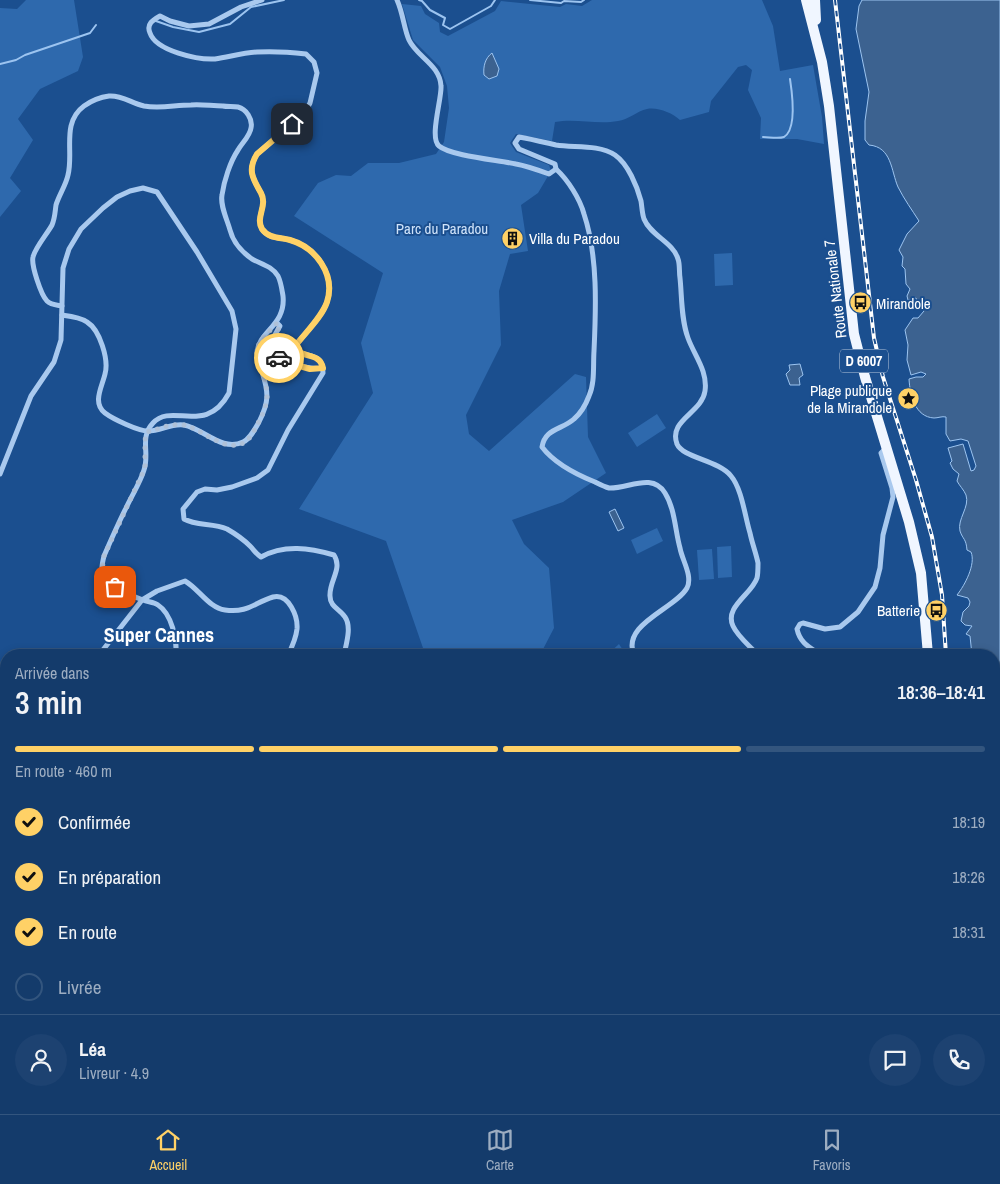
<!DOCTYPE html>
<html lang="fr">
<head>
<meta charset="utf-8">
<style>
	:root { --surface:#143b6b; --page:#1d4271; --text:#f1f3f6; --muted:#9dadc1; --line:#33557e; --accent:#ffd166 }
	body { margin:0; font-family:"Archivo Narrow",sans-serif; background:var(--page); color:var(--text); height:100vh; display:flex; flex-direction:column; font-size:19px; white-space:nowrap }
	* { box-sizing:border-box; margin:0 }
	p { font-size:16px; color:var(--muted) }
	.icon { flex:none; width:28px; height:28px; fill:none; stroke:currentColor; stroke-width:2; stroke-linecap:round; stroke-linejoin:round }
	.map { position:relative; flex:1; overflow:hidden }
	.panel { position:absolute; left:0px; top:649px; width:1000px; height:466px; display:flex; flex-direction:column; background:var(--surface); border-radius:20px 20px 0 0; box-shadow:0 2px 8px #0003,0 0 0 1px var(--line) }
	.panel>* { flex:none }
	.pin { position:absolute; display:grid; place-items:center; width:42px; height:42px; color:#fff; margin:-21px; border-radius:10px; box-shadow:0 2px 8px #0006 }
	.courier { position:absolute; display:grid; place-items:center; width:50px; height:50px; margin:-25px; border:4px solid #ffd166; border-radius:50%; background:#fff; color:#222; box-shadow:0 1px 6px #0007 }
	.head em { font-style:normal; font-weight:600 }
	.head div { display:flex; flex-direction:column-reverse }
	.head { display:flex; align-items:center; justify-content:space-between; height:85px; padding:0 15px }
	h1 { font-size:32px; font-weight:600; line-height:38px }
	.bar { display:grid; grid-template-columns:repeat(4,1fr); gap:8px 5px; align-content:center; height:60px; padding:0 15px }
	.bar i { height:6px; border-radius:4px; background:var(--line) }
	.bar .active { background:var(--accent) }
	.bar p { grid-column:span 4 }
	.line { display:flex; align-items:center; gap:12px; padding:0 15px; border-top:1px solid var(--line) }
	.line div { flex:1 }
	.round { display:grid; place-items:center; flex:none; width:52px; height:52px; border-radius:26px; background:var(--page) }
	ol { padding:0 15px; list-style:none }
	li { display:flex; align-items:center; gap:15px; height:55px }
	li p { margin-inline-start:auto }
	li .icon { padding:5px; border-radius:50%; background:var(--accent); color:#111; stroke-width:4 }
	li:last-child { color:var(--muted) }
	li i { width:28px; height:28px; border:2px solid var(--line); border-radius:50% }
	.menu { display:flex; justify-content:space-around; align-items:center; height:70px; border-top:1px solid var(--line); background:var(--surface); font-size:14px; color:var(--muted) }
	.menu a { display:grid; justify-items:center; gap:2px }
	.menu .active { color:var(--accent) }
	.map>svg:first-child { display:block }
	.green { fill:#2e69ad }
	.water { fill:#3c6290; stroke:#9cc4f0 }
	.lines { fill:none; stroke-linecap:round; stroke-linejoin:round }
	.stream { stroke:#9cc4f0; stroke-width:2 }
	.street { stroke:#a9c9ee; stroke-width:5 }
	.primary { stroke:#f0f6ff; stroke-width:10 }
	.rail-casing { stroke:#fff; stroke-width:4 }
	.rail { stroke:#1b4f8f; stroke-width:2; stroke-dasharray:5.5; stroke-linecap:butt }
	.done { stroke:#afc1d8; stroke-width:5; stroke-dasharray:0 9 }
	.route { stroke:#ffd166; stroke-width:6 }
	.labels { text-anchor:middle; dominant-baseline:central; stroke-width:4; stroke-linejoin:round; paint-order:stroke }
	.shield { fill:#1b4f8f; stroke:#bbcadd; stroke-width:1 }
	.shield-label { font-size:14px; font-weight:bold; fill:#fff }
	.park-label { font-size:15px; fill:#cfe3fa; stroke:#1b4f8f }
	.poi-label { font-size:15px; fill:#fff; stroke:#1b4f8f; text-anchor:start }
	.street-label { font-size:15px; fill:#fff; stroke:#1b4f8f }
	.district-label { font-size:20px; font-weight:bold; fill:#fff; stroke:#1b4f8f }
</style>
</head>
<body>
<div class="map">
<svg width="1000" height="1114" viewBox="0 0 1000 1114">
	<rect width="100%" height="100%" fill="#1b4f8f"/>
	<!-- green -->
	<g class="green">
		<polygon points="26,0 74,0 83,57 78,71 40,89 18,119 33,140 10,178 21,191 0,217 0,8 17,9"/>
		<path d="M592 0H762L773 26 780 71 813 65 822 117 824 144 797 139H760L761 118 748 90 752 70 746 65 738 67 711 101 709 112 680 120C672 113 658 107 647 109 637 111 628 120 618 121 597 125 576 118 555 122L552 141 516 134 510 143 516 152 549 165 551 171 538 193 521 205 528 251 510 254 499 291 501 345 466 415 469 434 489 451 575 374 586 377 588 437 606 473 563 502 512 520 524 544 549 568 554 628 540 655H420L423 648 386 541 299 509 373 393 361 343 383 273 294 216 318 183 336 175 351 176 368 163H399L436 154 444 142 449 108 447 86 440 67 413 40 402 4 421 6 425 14 439 23 440 32 448 36 495 11 501 1 560 7 566 4 582 6Z"/>
		<polygon points="732,253 733,285 715,286 714,254"/>
		<polygon points="657,414 666,428 637,447 628,433"/>
		<polygon points="657,528 663,541 637,554 631,540"/>
		<polygon points="731,546 732,577 718,578 717,547"/>
		<polygon points="712,549 714,579 699,580 697,550"/>
		<polygon points="619,644 626,655 607,655"/>
		<polygon points="231,1109 611,1109 607,1114 236,1114"/>
	</g>
	<!-- water -->
	<g class="water">
		<path d="M862 0H1000V811L997 809 996 805 994 804V655H972L970 636 966 634 972 626 965 625 961 621 963 612 969 606 970 602 968 598 957 595C965 585 976 564 971 552L967 550C966 538 963 540 960 531 957 519 970 507 966 495 964 490 959 485 957 481L959 474 953 469 950 463 952 461 948 448 963 444 971 471 974 470 976 466 968 441 961 439 950 441 946 434V417C942 416 938 418 934 418 915 417 910 395 909 379L916 377H923L926 374 921 372 911 375 907 360 908 345 905 330 913 318H918L924 311 916 307 917 301 916 298 908 300 907 296 910 289 906 284 905 269 902 266 903 257 899 250 907 234 919 221C912 210 904 199 898 187 891 171 892 147 869 145L865 140V121L869 92 856 29 859 6Z"/>
		<path d="M492 53 499 69 497 76 489 79 484 75C483 67 485 58 492 53Z"/>
		<polygon points="800,364 803,375 799,378 800,385 790,385 786,374 790,370 789,365"/>
		<polygon points="615,509 624,528 618,531 609,512"/>
	</g>
	<g class="lines">
		<!-- stream -->
		<g class="stream">
			<polyline points="419,0 422,1 430,10 445,18 443,25 450,29 491,6 495,0"/>
			<polyline points="530,0 561,3 564,1 581,2 584,0"/>
			<polyline points="156,21 173,27 199,32 230,24 251,7 284,0"/>
			<polyline points="0,64 16,60 25,55 90,33 96,25"/>
			<path d="M763 137C769 137 778 139 784 137 797 129 792 92 790 79"/>
			<polyline points="999,1048 1000,1048"/>
		</g>
		<!-- street -->
		<g class="street">
			<path d="M262 0 241 7 209 24 189 26 170 21 160 16C153 20 146 24 150 33 156 51 198 60 215 59 229 57 242 53 257 52 274 51 289 52 306 54L314 62 317 73 310 103 304 114 257 154C247 170 253 179 261 193 268 206 255 217 262 229 268 239 280 237 290 240 316 247 336 275 327 302 322 317 306 332 296 345V350C307 359 323 351 323 373L288 430 268 470 257 478 232 487 217 490 205 489 197 492 183 509 184 519C196 526 213 523 227 529 234 533 244 540 250 546 254 550 256 554 261 557 284 544 310 548 334 555 343 569 329 581 330 596 330 607 340 609 345 617 352 627 346 644 344 655"/>
			<path d="M397 0C403 13 404 29 409 40 417 57 440 65 441 86 442 98 429 138 439 146 451 156 498 160 516 164 527 166 538 170 549 174L556 169 555 164 519 149 515 143 519 137C531 139 543 142 556 145 574 148 598 144 615 155 628 164 637 186 641 201 642 207 642 213 644 219 651 236 673 242 678 259 680 264 679 272 680 278 682 297 681 319 688 338 694 355 708 371 705 391 702 413 668 420 677 444 683 458 718 460 731 476 742 489 745 517 750 533 752 543 756 553 758 563 758 567 758 574 757 578 752 594 724 607 733 626 738 637 750 646 758 655"/>
			<path d="M556 169C568 180 580 199 584 214 598 256 596 308 594 351 593 366 595 383 589 396 586 404 581 413 574 419 562 430 545 428 542 447 555 464 575 474 595 482 599 484 605 487 609 488 628 489 652 472 665 493 675 509 675 530 680 548 682 560 693 576 687 588 675 609 621 624 634 655"/>
			<path d="M62 315C70 316 80 317 87 322 100 330 109 360 105 374 102 387 92 403 105 413 113 419 138 431 148 431 161 431 171 423 184 425 204 429 222 452 243 442 250 439 255 429 259 422 269 402 269 393 262 372 260 365 257 359 257 352 259 331 286 325 283 296 282 290 281 282 278 276 272 266 261 264 252 259 242 252 233 242 230 230 227 219 220 206 222 195 224 181 230 162 238 150 242 143 250 136 251 128 253 119 246 109 238 107 234 106 227 107 223 106 212 106 201 104 191 105 175 105 160 109 144 106 131 103 122 95 109 96 101 97 91 101 84 106 61 123 74 152 68 175 66 185 59 195 56 205 55 212 55 218 52 225 47 234 35 248 33 257 31 265 41 295 47 301 51 305 57 305 62 306"/>
			<path d="M277 323 280 326 269 345C270 347 270 350 271 352 278 363 312 370 323 368"/>
			<path d="M0 474 31 396 54 362 61 340 63 268 69 249 81 229 103 208 117 197 130 191 143 188 157 192 197 252 232 311 236 329 229 393C206 436 172 402 153 423 139 438 150 453 144 470 140 483 132 495 126 508 118 524 111 540 104 556 103 560 102 564 102 568 102 585 129 595 143 600 148 602 154 602 158 605 172 614 177 640 176 655"/>
			<path d="M99 655 142 600 157 591 185 581C199 589 209 608 225 610 248 613 254 603 273 597 289 593 298 617 297 629 296 638 292 647 288 655"/>
			<path d="M821 655C809 647 800 643 797 629L800 624 803 623 825 629 840 627 858 612 875 587 880 568 883 535 893 497 892 488 881 453 887 447"/>
			<polyline points="0,702 6,701"/>
			<polyline points="0,778 6,784"/>
			<polyline points="0,913 6,922"/>
			<polyline points="999,1052 1000,1052"/>
			<polyline points="0,1084 6,1087"/>
			<polyline points="40,1109 41,1114"/>
			<polyline points="904,1109 908,1111 913,1109"/>
			<polyline points="760,1114 761,1109"/>
			<polyline points="824,1114 825,1109"/>
		</g>
		<!-- primary -->
		<g class="primary">
			<polyline points="806,0 822,62 829,106 854,334 865,377 909,522 921,573 928,655"/>
			<polyline points="815,0 816,20"/>
			<polyline points="994,1109 995,1114"/>
		</g>
		<defs>
			<g id="rail">
				<polyline points="835,0 874,338 883,377 916,480 932,537 942,595 946,655"/>
				<polyline points="994,1040 998,1060"/>
				<polyline points="994,1054 1000,1082"/>
			</g>
		</defs>
		<!-- rail casing -->
		<use href="#rail" class="rail-casing"/>
		<!-- rail -->
		<use href="#rail" class="rail"/>
	</g>
	<g class="lines">
		<!-- done -->
		<path class="done" d="M115 587C102 577 101 573 104 556L145 468V440L147 432C159 429 171 423 184 425 203 429 225 454 245 442 250 439 255 429 258 423 270 401 269 392 261 369 259 363 257 357 257 351 258 340 270 331 277 323L280 326 269 345 272 353 279 358"/>
		<!-- route -->
		<path class="route" d="M279 358 282 361 310 369 323 368C320 353 305 358 296 350V345C306 332 322 317 327 302 336 274 315 247 290 240 280 237 269 239 262 229 255 217 268 206 261 193 253 179 247 170 257 154L292 124"/>
	</g>
	<!-- icons -->
	<defs>
		<symbol id="building-disc" viewBox="-11 -11 22 22"><circle r="9.5" fill="#ffd166" stroke="#1b4f8f"/><path d="M-4-6H4V6H1V3H-1V6H-4ZM-2.5-4.3h1.7v1.8h-1.7ZM.8-4.3h1.7v1.8H.8ZM-2.5-1h1.7V.8h-1.7ZM.8-1h1.7V.8H.8Z" fill="#111"/></symbol>
		<symbol id="bus-disc" viewBox="-11 -11 22 22"><circle r="9.5" fill="#ffd166" stroke="#1b4f8f"/><path d="M-5-6H5V4H4V6H2V4H-2V6H-4V4H-5ZM-3.5-4V0h7V-4ZM-3.5 1.2v1.5H-2V1.2ZM2 1.2v1.5H3.5V1.2Z" fill="#111"/></symbol>
		<symbol id="sight-disc" viewBox="-11 -11 22 22"><circle r="9.5" fill="#ffd166" stroke="#1b4f8f"/><path d="M0-6L1.8-2.2L6-1.7L2.9 1.2L3.7 5.4L0 3.3L-3.7 5.4L-2.9 1.2L-6-1.7L-1.8-2.2Z" fill="#111"/></symbol>
	</defs>
	<g fill-rule="evenodd">
		<use href="#building-disc" x="500" y="226" width="25" height="25"/>
		<use href="#bus-disc" x="848" y="290" width="25" height="25"/>
		<use href="#sight-disc" x="896" y="386" width="25" height="25"/>
		<use href="#bus-disc" x="924" y="598" width="25" height="25"/>
	</g>
	<g class="labels">
		<!-- shield labels -->
		<rect class="shield" x="840" y="349.5" width="48" height="23" rx="4"/>
		<g class="shield-label">
			<text x="864" y="361">D 6007</text>
		</g>
		<!-- park labels -->
		<g class="park-label">
			<text x="442" y="228">Parc du Paradou</text>
		</g>
		<!-- poi labels -->
		<g class="poi-label">
			<text x="529" y="238">Villa du Paradou</text>
			<text x="876" y="303">Mirandole</text>
			<text x="892" y="390" text-anchor="end">Plage publique<tspan x="892" dy="17">de la Mirandole</tspan></text>
			<text x="920" y="610" text-anchor="end">Batterie</text>
		</g>
		<!-- street labels -->
		<g class="street-label">
			<text transform="translate(835 289) rotate(-97)">Route Nationale 7</text>
		</g>
		<!-- district labels -->
		<g class="district-label">
			<text x="159" y="634">Super Cannes</text>
		</g>
	</g>
</svg>
<div class="pin" style="left:115px;top:587px;background:#ea580c"><svg class="icon" aria-label="bag" viewBox="0 0 24 24"><path d="M5 8h14l-1 12H6zM9 8a3 3 0 0 1 6 0"/></svg></div>
<div class="pin" style="left:292px;top:124px;background:#1f2937"><svg class="icon" aria-label="home" viewBox="0 0 24 24"><path d="M3 11l9-7 9 7M6 9v11h12V9"/></svg></div>
<div class="courier" style="left:279px;top:358px"><svg class="icon" aria-label="car" viewBox="0 0 24 24"><path d="M5 17H2v-5l4-1 3-4h7l3 4 3 1v5h-3M9 17h6M6 11h13"/><circle cx="7" cy="17" r="2"/><circle cx="17" cy="17" r="2"/></svg></div>
<section class="panel">
<div class="head"><div><h1>3 min</h1><p>Arrivée dans</p></div><em>18:36–18:41</em></div>
<div class="bar"><i class="active"></i><i class="active"></i><i class="active"></i><i></i><p>En route · 460 m</p></div>
<ol>
<li><svg class="icon" aria-label="check" viewBox="0 0 24 24"><path d="M5 12l5 5 9-10"/></svg>Confirmée<p>18:19</p></li>
<li><svg class="icon" aria-label="check" viewBox="0 0 24 24"><path d="M5 12l5 5 9-10"/></svg>En préparation<p>18:26</p></li>
<li><svg class="icon" aria-label="check" viewBox="0 0 24 24"><path d="M5 12l5 5 9-10"/></svg>En route<p>18:31</p></li>
<li><i></i>Livrée</li>
</ol>
<div class="line" style="height:90px"><a class="round"><svg class="icon" aria-label="person" viewBox="0 0 24 24"><circle cx="12" cy="8" r="4"/><path d="M4 21q1-7 8-7t8 7"/></svg></a><div><b>Léa</b><p>Livreur · 4.9</p></div><a class="round"><svg class="icon" aria-label="chat" viewBox="0 0 24 24"><path d="M4 5h16v11H9l-5 4z"/></svg></a><a class="round"><svg class="icon" aria-label="phone" viewBox="0 0 24 24"><path d="M5 4h4l2 5-3 2q2 4 5 5l2-3 5 2v4C11 20 4 13 5 4z"/></svg></a></div>
</section>
</div>
<nav class="menu">
<a class="active"><svg class="icon" aria-label="home" viewBox="0 0 24 24"><path d="M3 11l9-7 9 7M6 9v11h12V9"/></svg>Accueil</a>
<a><svg class="icon" aria-label="map" viewBox="0 0 24 24"><path d="M3 6l6-2 6 2 6-2v14l-6 2-6-2-6 2zM9 4v14M15 6v14"/></svg>Carte</a>
<a><svg class="icon" aria-label="saved" viewBox="0 0 24 24"><path d="M7 4h10v16l-5-4-5 4z"/></svg>Favoris</a>
</nav>
</body>
</html>
